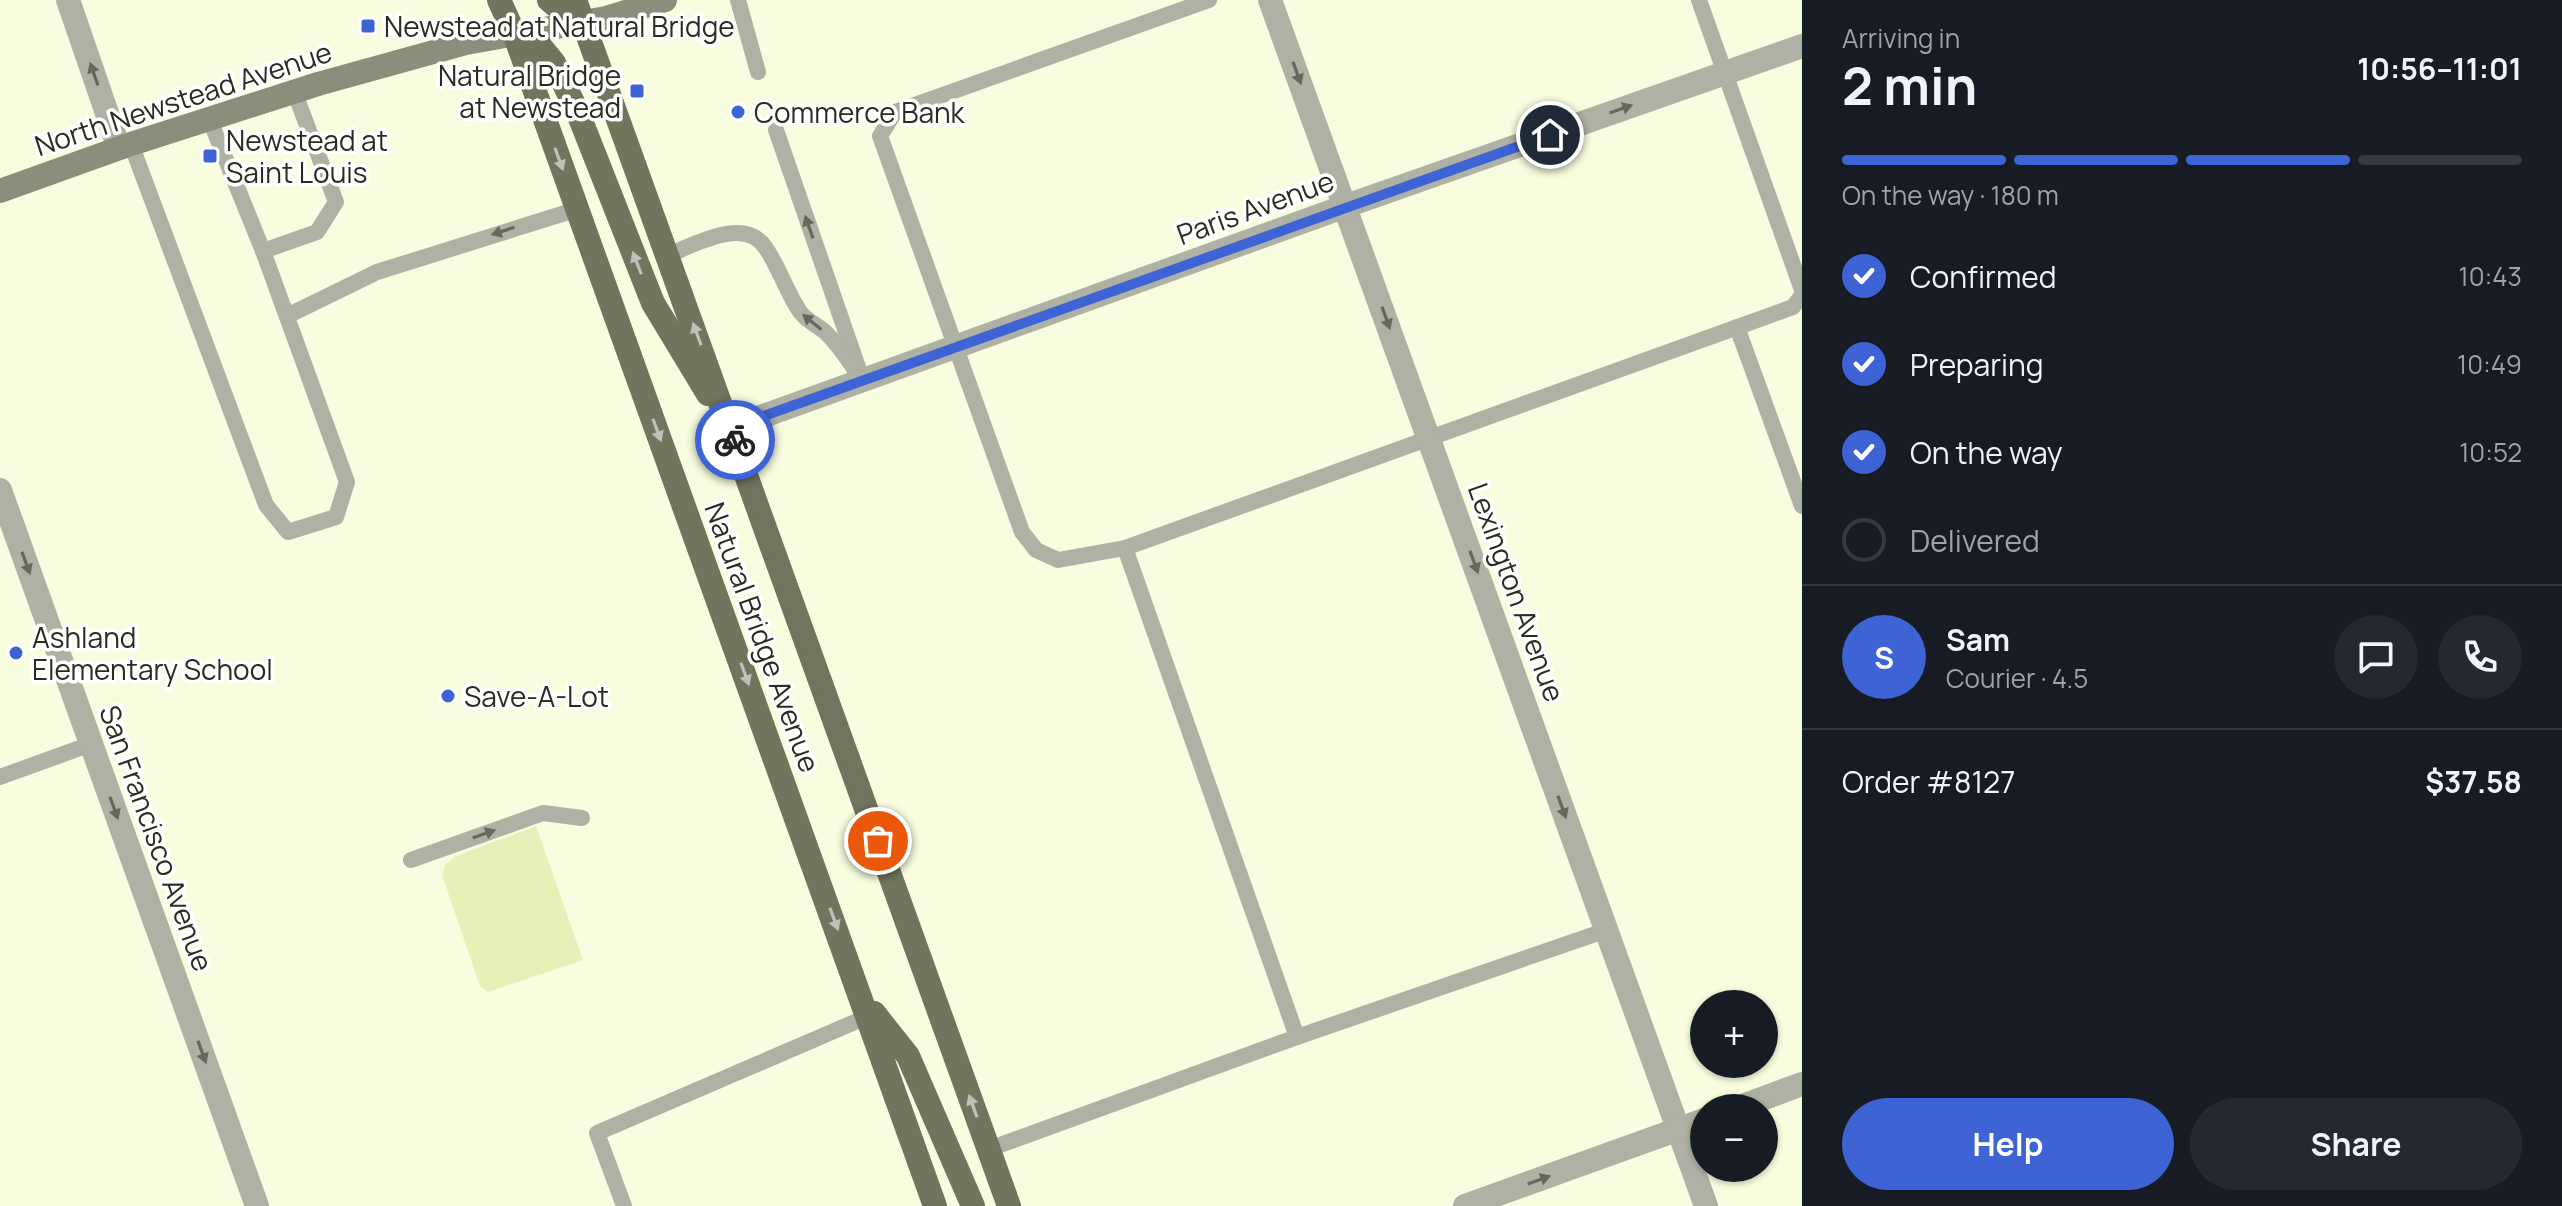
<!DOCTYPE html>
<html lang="en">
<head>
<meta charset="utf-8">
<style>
	:root { --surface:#171b24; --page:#242831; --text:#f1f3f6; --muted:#9ea1a6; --line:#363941; --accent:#3d63d4 }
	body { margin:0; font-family:Manrope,sans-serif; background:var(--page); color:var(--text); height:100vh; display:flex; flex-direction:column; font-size:30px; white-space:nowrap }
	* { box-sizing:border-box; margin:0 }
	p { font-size:26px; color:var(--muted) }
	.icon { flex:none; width:44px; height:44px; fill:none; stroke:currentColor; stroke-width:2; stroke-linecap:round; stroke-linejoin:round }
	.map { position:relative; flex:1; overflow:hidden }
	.drawer { display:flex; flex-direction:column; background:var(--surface); width:760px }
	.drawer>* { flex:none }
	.tools { position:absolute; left:1690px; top:990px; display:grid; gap:16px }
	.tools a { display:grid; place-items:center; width:88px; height:88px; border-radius:50%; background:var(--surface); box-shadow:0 2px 6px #0004; font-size:40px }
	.pin { position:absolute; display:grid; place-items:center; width:68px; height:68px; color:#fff; margin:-34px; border:4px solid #fff; border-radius:50%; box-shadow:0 2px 8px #0007 }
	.courier { position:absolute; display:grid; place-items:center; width:80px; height:80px; margin:-40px; border:6px solid #3d63d4; border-radius:50%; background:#fff; color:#222; box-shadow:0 2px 10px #0007 }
	.overview em { font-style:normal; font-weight:700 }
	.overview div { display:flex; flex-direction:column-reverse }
	.overview { display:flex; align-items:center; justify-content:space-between; height:136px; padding:0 40px }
	h1 { font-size:52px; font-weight:700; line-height:60px }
	.bar { display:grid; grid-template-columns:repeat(4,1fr); gap:12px 8px; align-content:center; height:96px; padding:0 40px }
	.bar i { height:10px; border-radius:6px; background:var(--line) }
	.bar .active { background:var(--accent) }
	.bar p { grid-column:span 4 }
	.line { display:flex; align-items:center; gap:20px; padding:0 40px; border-top:2px solid var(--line) }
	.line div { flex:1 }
	.round { display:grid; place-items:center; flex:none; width:84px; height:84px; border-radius:42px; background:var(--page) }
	ol { padding:0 40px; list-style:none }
	li { display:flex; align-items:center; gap:24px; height:88px }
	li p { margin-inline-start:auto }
	li .icon { padding:8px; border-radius:50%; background:var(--accent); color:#fff; stroke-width:4 }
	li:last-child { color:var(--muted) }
	li i { width:44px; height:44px; border:4px solid var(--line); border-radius:50% }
	.button { display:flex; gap:16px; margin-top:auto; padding:16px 40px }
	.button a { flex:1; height:92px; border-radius:48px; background:var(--accent); color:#fff; font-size:32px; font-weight:700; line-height:92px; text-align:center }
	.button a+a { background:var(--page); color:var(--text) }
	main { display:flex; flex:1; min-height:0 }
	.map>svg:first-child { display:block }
	.grass { fill:#e6f0b8 }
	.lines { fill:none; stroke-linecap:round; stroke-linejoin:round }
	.lane { stroke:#aeb1a4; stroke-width:16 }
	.street { stroke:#aeb1a4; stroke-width:24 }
	.secondary { stroke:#8a8e7b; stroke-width:24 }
	.primary { stroke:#71755e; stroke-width:24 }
	.oneway { fill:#65685b }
	.oneway2 { fill:#bfc1b7 }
	.done { stroke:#727562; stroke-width:8; stroke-dasharray:0 14.4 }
	.route { stroke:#3d63d4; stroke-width:10 }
	.poi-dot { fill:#3d63d4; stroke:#fff; stroke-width:3 }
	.labels { text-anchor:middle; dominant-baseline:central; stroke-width:7; stroke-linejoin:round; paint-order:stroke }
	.poi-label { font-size:28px; fill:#2a2c20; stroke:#fff; text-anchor:start }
	.street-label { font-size:28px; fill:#2a2c20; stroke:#fff }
</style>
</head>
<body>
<main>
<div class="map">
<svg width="1802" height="1206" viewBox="0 0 1802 1206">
	<rect width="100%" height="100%" fill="#f7fdde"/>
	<!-- grass -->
	<polygon class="grass" points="536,826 583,960 488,992 480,986 442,875 445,866 454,857"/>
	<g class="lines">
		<!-- lane -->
		<g class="lane">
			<polyline points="738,0 758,72"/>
			<polyline points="1209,0 895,112 880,136 1022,532 1036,550 1058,560 1125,548 1793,307 1802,295"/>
			<polyline points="1699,0 1802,290"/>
			<polyline points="776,130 858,367"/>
			<polyline points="131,144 266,505 288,532 336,517 347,482 263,251 209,118"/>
			<polyline points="263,251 317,232 336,202 294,91"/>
			<path d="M668 255C694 245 744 216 765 247 778 265 785 288 797 307 803 319 814 323 824 331 839 344 851 365 862 380"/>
			<polyline points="287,316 377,272 578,209"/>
			<polyline points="1737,327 1802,506"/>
			<polyline points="1125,548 1297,1037"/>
			<polyline points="0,777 91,744"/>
			<polyline points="411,860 543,813 582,818"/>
			<polyline points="989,1149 1297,1037 1607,930"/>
			<polyline points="624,1206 597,1133 869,1016"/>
		</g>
		<!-- street -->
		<g class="street">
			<polyline points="68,0 119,148"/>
			<polyline points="1270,0 1706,1206"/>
			<polyline points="730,428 1346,206 1802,46"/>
			<polyline points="0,490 257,1206"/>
			<polyline points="1737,1108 1802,1084"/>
			<polyline points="1465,1206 1704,1120"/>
		</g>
		<!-- secondary -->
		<polyline class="secondary" points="0,191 131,144 318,84 466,43 606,18 665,0"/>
		<!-- primary -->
		<g class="primary">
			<polyline points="499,0 514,33 935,1206"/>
			<polyline points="549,0 570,18 583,23"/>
			<polyline points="575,0 1009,1206"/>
			<polyline points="514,33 540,46 554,63 578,113 653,303 708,394"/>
			<polyline points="874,1013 908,1056 973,1206"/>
		</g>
	</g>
	<!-- one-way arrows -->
	<defs><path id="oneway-solid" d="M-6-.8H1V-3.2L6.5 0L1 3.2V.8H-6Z" transform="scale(2)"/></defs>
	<g class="oneway">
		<use href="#oneway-solid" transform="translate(1297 73) rotate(70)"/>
		<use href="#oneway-solid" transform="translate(94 74) rotate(-109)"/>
		<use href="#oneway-solid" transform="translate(1621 109) rotate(-19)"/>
		<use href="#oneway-solid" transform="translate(809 227) rotate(-109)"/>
		<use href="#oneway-solid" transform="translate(503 231) rotate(162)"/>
		<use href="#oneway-solid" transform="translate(1386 318) rotate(70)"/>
		<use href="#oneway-solid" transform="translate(812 322) rotate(-141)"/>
		<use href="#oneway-solid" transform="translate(1474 562) rotate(70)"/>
		<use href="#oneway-solid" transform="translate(26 563) rotate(70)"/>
		<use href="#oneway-solid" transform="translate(1562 807) rotate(70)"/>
		<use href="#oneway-solid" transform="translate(114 808) rotate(70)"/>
		<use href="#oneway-solid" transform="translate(484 834) rotate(-20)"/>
		<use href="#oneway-solid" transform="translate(202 1052) rotate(70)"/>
		<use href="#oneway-solid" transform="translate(1539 1180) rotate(-20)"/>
	</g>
	<g class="oneway2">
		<use href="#oneway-solid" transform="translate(559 159) rotate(70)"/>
		<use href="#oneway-solid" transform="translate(637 263) rotate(-111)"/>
		<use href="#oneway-solid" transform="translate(697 334) rotate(-110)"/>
		<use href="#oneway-solid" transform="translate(657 430) rotate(70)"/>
		<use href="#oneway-solid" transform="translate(745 674) rotate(70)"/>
		<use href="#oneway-solid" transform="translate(834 919) rotate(70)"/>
		<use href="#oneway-solid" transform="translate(973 1106) rotate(-110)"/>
	</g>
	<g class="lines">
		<!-- done -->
		<polyline class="done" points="735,440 878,841"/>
		<!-- route -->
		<polyline class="route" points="735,440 730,428 1550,135"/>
	</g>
	<!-- markers -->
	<g class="poi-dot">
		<rect x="360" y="18" width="16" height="16" rx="4"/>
		<rect x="629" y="83" width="16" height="16" rx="4"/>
		<circle cx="738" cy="112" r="8"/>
		<rect x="202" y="148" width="16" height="16" rx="4"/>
		<circle cx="16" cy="653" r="8"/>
		<circle cx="448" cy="696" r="8"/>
	</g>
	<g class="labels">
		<!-- poi labels -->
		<g class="poi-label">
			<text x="384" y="26">Newstead at Natural Bridge</text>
			<text x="621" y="75" text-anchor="end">Natural Bridge<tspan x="621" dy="32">at Newstead</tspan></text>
			<text x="754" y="112">Commerce Bank</text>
			<text x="226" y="140">Newstead at<tspan x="226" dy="32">Saint Louis</tspan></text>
			<text x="32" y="637">Ashland<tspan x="32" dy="32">Elementary School</tspan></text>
			<text x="464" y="696">Save-A-Lot</text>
		</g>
		<!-- street labels -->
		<g class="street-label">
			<text transform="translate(183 98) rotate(-18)">North Newstead Avenue</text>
			<text transform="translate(1255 207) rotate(-20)">Paris Avenue</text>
			<text transform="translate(1517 592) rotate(70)">Lexington Avenue</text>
			<text transform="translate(763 637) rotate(70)">Natural Bridge Avenue</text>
			<text transform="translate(157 838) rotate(70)">San Francisco Avenue</text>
		</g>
	</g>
</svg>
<div class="tools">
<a>+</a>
<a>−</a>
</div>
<div class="pin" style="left:878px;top:841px;background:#ea580c"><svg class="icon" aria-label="bag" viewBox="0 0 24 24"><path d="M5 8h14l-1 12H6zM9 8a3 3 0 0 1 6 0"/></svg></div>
<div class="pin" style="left:1550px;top:135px;background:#1f2937"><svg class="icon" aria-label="home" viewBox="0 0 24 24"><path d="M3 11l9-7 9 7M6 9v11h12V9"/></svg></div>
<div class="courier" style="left:735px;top:440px"><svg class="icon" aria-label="bike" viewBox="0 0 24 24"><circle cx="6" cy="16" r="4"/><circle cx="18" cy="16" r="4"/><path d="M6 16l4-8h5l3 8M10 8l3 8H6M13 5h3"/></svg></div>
</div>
<section class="drawer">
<div class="overview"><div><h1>2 min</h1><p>Arriving in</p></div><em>10:56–11:01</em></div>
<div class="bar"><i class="active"></i><i class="active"></i><i class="active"></i><i></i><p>On the way · 180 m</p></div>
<ol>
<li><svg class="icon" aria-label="check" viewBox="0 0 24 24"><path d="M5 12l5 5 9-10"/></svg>Confirmed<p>10:43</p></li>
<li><svg class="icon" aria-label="check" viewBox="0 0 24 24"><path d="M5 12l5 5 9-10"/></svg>Preparing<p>10:49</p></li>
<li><svg class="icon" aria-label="check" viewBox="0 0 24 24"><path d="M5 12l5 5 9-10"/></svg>On the way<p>10:52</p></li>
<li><i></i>Delivered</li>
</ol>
<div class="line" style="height:144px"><b class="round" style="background:var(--accent);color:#fff">S</b><div><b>Sam</b><p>Courier · 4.5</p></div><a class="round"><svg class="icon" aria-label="chat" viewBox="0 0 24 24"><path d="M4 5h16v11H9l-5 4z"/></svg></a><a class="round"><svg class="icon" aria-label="phone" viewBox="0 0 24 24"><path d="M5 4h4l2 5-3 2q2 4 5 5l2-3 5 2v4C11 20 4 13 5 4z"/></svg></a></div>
<div class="line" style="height:104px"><div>Order #8127</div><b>$37.58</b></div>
<div class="button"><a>Help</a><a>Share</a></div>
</section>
</main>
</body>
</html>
